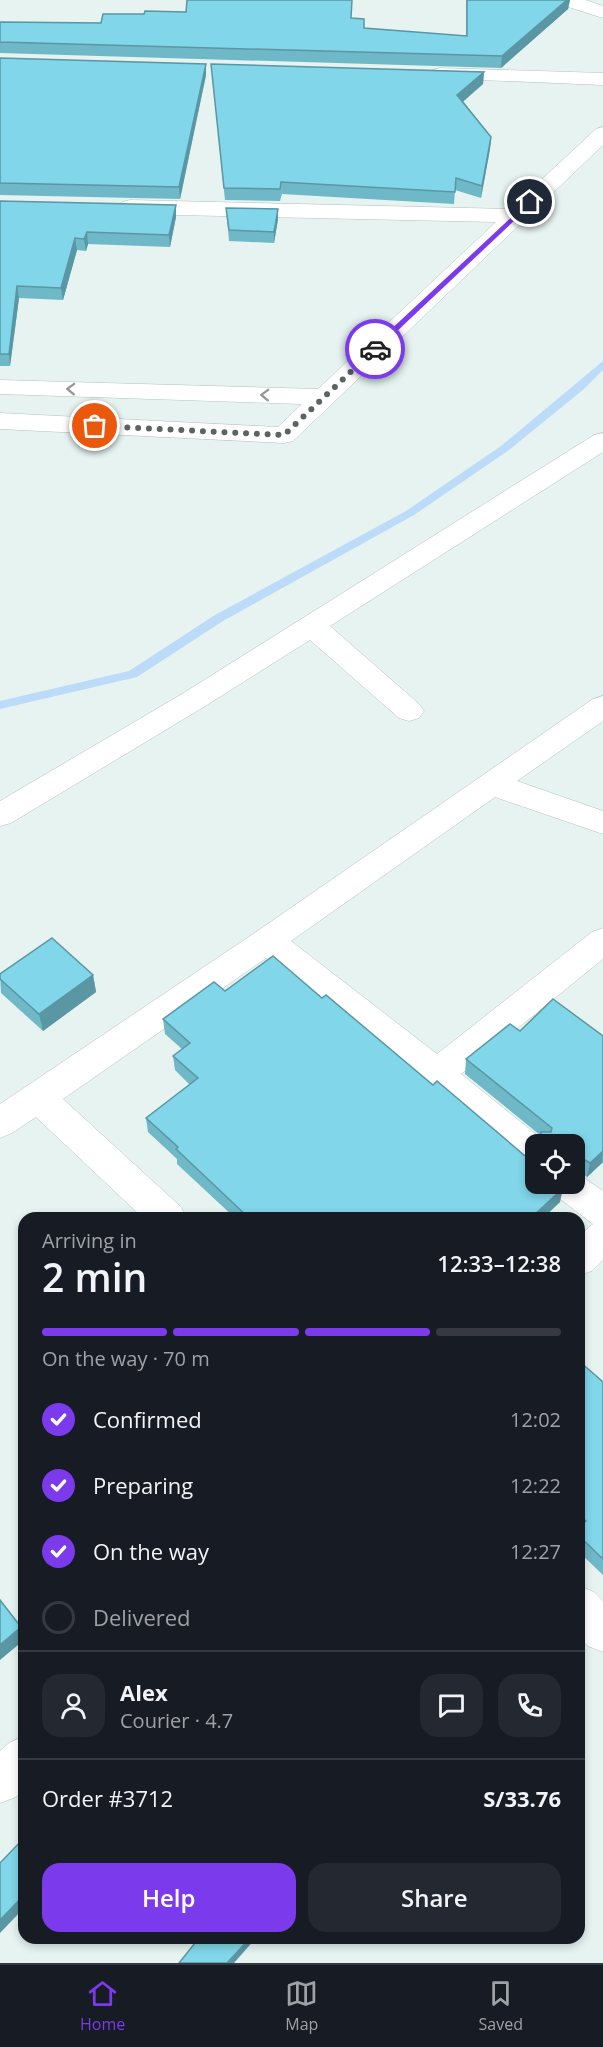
<!DOCTYPE html>
<html lang="en">
<head>
<meta charset="utf-8">
<style>
	:root { --surface:#171b24; --page:#242831; --text:#f1f3f6; --muted:#9ea1a6; --line:#363941; --accent:#7c3aed }
	body { margin:0; font-family:"Open Sans",sans-serif; background:var(--page); color:var(--text); height:100vh; display:flex; flex-direction:column; font-size:22px; white-space:nowrap }
	* { box-sizing:border-box; margin:0 }
	p { font-size:20px; color:var(--muted) }
	.icon { flex:none; width:33px; height:33px; fill:none; stroke:currentColor; stroke-width:2; stroke-linecap:round; stroke-linejoin:round }
	.map { position:relative; flex:1; overflow:hidden }
	.drawer { position:absolute; left:18px; top:1212px; width:567px; height:732px; display:flex; flex-direction:column; background:var(--surface); border-radius:18px; box-shadow:0 3px 9px #0003 }
	.drawer>* { flex:none }
	.fabs { position:absolute; left:525px; top:1134px; display:grid; gap:12px }
	.fabs a { display:grid; place-items:center; width:60px; height:60px; border-radius:12px; background:var(--surface); box-shadow:0 3px 9px #0003; font-size:30px }
	.pin { position:absolute; display:grid; place-items:center; width:51px; height:51px; color:#fff; margin:-26px; border:3px solid #fff; border-radius:50%; box-shadow:0 2px 6px #0007 }
	.courier { position:absolute; display:grid; place-items:center; width:60px; height:60px; margin:-30px; border:4px solid #7c3aed; border-radius:50%; background:#fff; color:#222; box-shadow:0 2px 8px #0007 }
	.summary em { font-style:normal; font-weight:600 }
	.summary div { display:flex; flex-direction:column-reverse }
	.summary { display:flex; align-items:center; justify-content:space-between; height:102px; padding:0 24px }
	h1 { font-size:39px; font-weight:600; line-height:45px }
	.bar { display:grid; grid-template-columns:repeat(4,1fr); gap:9px 6px; align-content:center; height:72px; padding:0 24px }
	.bar i { height:8px; border-radius:4px; background:var(--line) }
	.bar .selected { background:var(--accent) }
	.bar p { grid-column:span 4 }
	.line { display:flex; align-items:center; gap:15px; padding:0 24px; border-top:2px solid var(--line) }
	.line div { flex:1 }
	.round { display:grid; place-items:center; flex:none; width:63px; height:63px; border-radius:18px; background:var(--page) }
	ol { padding:0 24px; list-style:none }
	li { display:flex; align-items:center; gap:18px; height:66px }
	li p { margin-inline-start:auto }
	li .icon { padding:6px; border-radius:50%; background:var(--accent); color:#fff; stroke-width:4 }
	li:last-child { color:var(--muted) }
	li i { width:33px; height:33px; border:3px solid var(--line); border-radius:50% }
	.button { display:flex; gap:12px; margin-top:auto; padding:12px 24px }
	.button a { flex:1; height:69px; border-radius:18px; background:var(--accent); color:#fff; font-size:24px; font-weight:600; line-height:69px; text-align:center }
	.button a+a { background:var(--page); color:var(--text) }
	.dock { display:flex; justify-content:space-around; align-items:center; height:84px; border-top:2px solid var(--line); background:var(--surface); font-size:16px; color:var(--muted) }
	.dock a { display:grid; justify-items:center; gap:3px }
	.dock .selected { color:var(--accent) }
	.map>svg:first-child { display:block }
	.lines { fill:none; stroke-linecap:round; stroke-linejoin:round }
	.stream { fill:#bcdbf8; fill-rule:evenodd }
	.minor-casing { stroke:#b5c1be; stroke-width:1 }
	.minor { fill:#fff; fill-rule:evenodd }
	.wall { fill:#6fb8c8 }
	.shaded-wall { fill:#5a96a3 }
	.building { fill:#81d6e9; stroke:#5a96a3; stroke-width:1.5 }
	.oneway { stroke:#949695 }
	.route { fill:#7c3aed }
	.done { stroke:#5c6361; stroke-width:6; stroke-dasharray:0 10.8 }
</style>
</head>
<body>
<div class="map">
<svg width="603" height="1963" viewBox="0 0 603 1963">
	<rect width="100%" height="100%" fill="#e6f3f0"/>
	<g class="lines">
		<!-- stream -->
		<polygon class="stream" points="603,361 603,370 584,389 509,450 414,515 223,621 137,677 0,709 0,701 129,671 215,615 406,511 501,446"/>
		<defs>
			<g id="minor">
				<polygon points="556,0 586,0 603,6 603,18 559,4"/>
				<polygon points="440,68 603,73 603,85 433,78 430,74 433,70"/>
				<polygon points="603,127 603,145 293,441 284,443 0,429 0,413 278,427 302,404 0,394 0,380 318,389 496,222 130,214 122,212 119,207 122,202 130,200 510,209 596,129"/>
				<polygon points="603,433 603,452 330,626 419,704 424,711 419,718 409,721 399,718 310,640 202,708 11,823 0,826 0,801 182,694 594,435"/>
				<polygon points="603,696 603,721 517,781 603,811 603,834 495,797 291,941 437,1054 592,932 603,928 603,959 461,1074 548,1144 536,1144 536,1171 523,1167 425,1084 266,958 63,1099 181,1207 186,1218 143,1218 36,1117 12,1133 0,1138 0,1104 256,932 593,699"/>
				<polygon points="574,1171 603,1191 603,1260 592,1271 579,1275 579,1236 593,1224 555,1195 550,1184 574,1184"/>
				<polygon points="579,1586 594,1592 603,1601 603,1652 588,1646 579,1637"/>
				<polygon points="24,1736 24,1788 16,1797 0,1803 0,1751 9,1743"/>
			</g>
		</defs>
		<!-- minor casing -->
		<use href="#minor" class="minor-casing"/>
		<!-- minor -->
		<use href="#minor" class="minor"/>
	</g>
	<!-- wall -->
	<g class="wall">
		<polygon points="466,0 570,0 568,9 501,68 0,53 0,22 84,23 352,18 364,28 466,36"/>
		<polygon points="0,58 206,64 206,75 180,199 0,195"/>
		<polygon points="211,64 484,72 483,84 463,101 491,137 490,149 481,198 455,190 454,204 282,194 280,201 225,200"/>
		<polygon points="0,201 176,217 170,247 88,244 86,251 77,250 63,300 19,298 10,366 0,366"/>
		<polygon points="226,208 278,209 278,219 274,243 229,241"/>
		<polygon points="0,974 93,975 96,992 43,1031 1,993"/>
		<polygon points="225,991 560,1202 543,1218 235,1218 177,1164 177,1159 148,1132 146,1118 190,1085 175,1070 173,1056 182,1049 165,1034 163,1019"/>
		<polygon points="520,1031 603,1036 603,1163 602,1163 587,1177 575,1169 574,1170 574,1144 539,1144 540,1135 465,1074 466,1059"/>
		<polygon points="579,1361 603,1382 603,1575 579,1552"/>
	</g>
	<!-- shaded-wall -->
	<g class="shaded-wall">
		<polygon points="567,0 570,0 568,9 501,68 502,56"/>
		<polygon points="206,64 206,75 180,199 179,187"/>
		<polygon points="484,72 483,84 457,107 457,95"/>
		<polygon points="491,137 490,149 481,198 482,186"/>
		<polygon points="176,205 176,217 170,247 169,235"/>
		<polygon points="278,209 278,219 274,243 274,232"/>
		<polygon points="87,232 88,244 86,251 84,239"/>
		<polygon points="75,238 77,250 63,300 61,288"/>
		<polygon points="17,286 19,298 10,366 9,354"/>
		<polygon points="93,975 96,992 43,1031 39,1014"/>
		<polygon points="603,1151 602,1163 587,1177 590,1163"/>
		<polygon points="563,1188 560,1202 543,1218 531,1218"/>
		<polygon points="21,1627 24,1633 24,1640 0,1660 0,1645"/>
		<polygon points="24,1895 24,1908 0,1933 0,1920"/>
		<polygon points="250,1938 256,1938 234,1963 227,1963"/>
	</g>
	<!-- building -->
	<g class="building">
		<polygon points="187,0 352,0 351,18 364,19 364,28 467,36 467,0 567,0 502,56 0,42 0,22 101,23 103,14 144,14 145,11 186,12"/>
		<polygon points="0,58 206,64 179,187 0,183"/>
		<polygon points="211,64 484,72 457,95 491,137 482,186 456,178 455,192 281,182 280,189 224,188"/>
		<polygon points="0,201 176,205 169,235 87,232 84,239 75,238 61,288 17,286 9,354 0,354"/>
		<polygon points="226,208 278,209 274,232 229,230"/>
		<polygon points="52,938 93,975 39,1014 0,979 0,974"/>
		<polygon points="273,956 322,998 326,995 433,1085 437,1081 524,1155 536,1158 536,1184 558,1184 563,1188 531,1218 249,1218 176,1149 178,1147 146,1118 198,1078 173,1056 190,1043 163,1019 214,982 225,991"/>
		<polygon points="553,999 603,1036 603,1151 590,1163 577,1155 575,1168 574,1144 541,1144 541,1132 551,1132 552,1128 466,1059 510,1024 520,1031"/>
		<polygon points="579,1361 603,1382 603,1559 579,1536 579,1527 586,1521 579,1515"/>
		<polygon points="0,1600 21,1627 0,1645"/>
		<polygon points="24,1838 24,1895 0,1920 0,1863"/>
		<polygon points="199,1938 250,1938 227,1963 179,1963"/>
	</g>
	<!-- one-way arrows -->
	<defs><path id="oneway-chevron" d="M-2-3.5L2.5 0L-2 3.5" fill="none" stroke-width="1.6" stroke-linecap="round" stroke-linejoin="round" transform="scale(1.5)"/></defs>
	<g class="oneway">
		<use href="#oneway-chevron" transform="translate(71 389) rotate(-178)"/>
		<use href="#oneway-chevron" transform="translate(265 395) rotate(-178)"/>
	</g>
	<!-- route -->
	<polygon class="route" points="530,200 532,204 377,350 372,350 372,347"/>
	<g class="lines">
		<!-- done -->
		<polyline class="done" points="95,426 284,435 375,349"/>
	</g>
</svg>
<div class="fabs">
<a><svg class="icon" aria-label="locate" viewBox="0 0 24 24"><circle cx="12" cy="12" r="6"/><path d="M12 2v4M12 18v4M2 12h4M18 12h4"/></svg></a>
</div>
<div class="pin" style="left:95px;top:426px;background:#ea580c"><svg class="icon" aria-label="bag" viewBox="0 0 24 24"><path d="M5 8h14l-1 12H6zM9 8a3 3 0 0 1 6 0"/></svg></div>
<div class="pin" style="left:530px;top:202px;background:#1f2937"><svg class="icon" aria-label="home" viewBox="0 0 24 24"><path d="M3 11l9-7 9 7M6 9v11h12V9"/></svg></div>
<div class="courier" style="left:375px;top:349px"><svg class="icon" aria-label="car" viewBox="0 0 24 24"><path d="M5 17H2v-5l4-1 3-4h7l3 4 3 1v5h-3M9 17h6M6 11h13"/><circle cx="7" cy="17" r="2"/><circle cx="17" cy="17" r="2"/></svg></div>
<section class="drawer">
<div class="summary"><div><h1>2 min</h1><p>Arriving in</p></div><em>12:33–12:38</em></div>
<div class="bar"><i class="selected"></i><i class="selected"></i><i class="selected"></i><i></i><p>On the way · 70 m</p></div>
<ol>
<li><svg class="icon" aria-label="check" viewBox="0 0 24 24"><path d="M5 12l5 5 9-10"/></svg>Confirmed<p>12:02</p></li>
<li><svg class="icon" aria-label="check" viewBox="0 0 24 24"><path d="M5 12l5 5 9-10"/></svg>Preparing<p>12:22</p></li>
<li><svg class="icon" aria-label="check" viewBox="0 0 24 24"><path d="M5 12l5 5 9-10"/></svg>On the way<p>12:27</p></li>
<li><i></i>Delivered</li>
</ol>
<div class="line" style="height:108px"><a class="round"><svg class="icon" aria-label="person" viewBox="0 0 24 24"><circle cx="12" cy="8" r="4"/><path d="M4 21q1-7 8-7t8 7"/></svg></a><div><b>Alex</b><p>Courier · 4.7</p></div><a class="round"><svg class="icon" aria-label="chat" viewBox="0 0 24 24"><path d="M4 5h16v11H9l-5 4z"/></svg></a><a class="round"><svg class="icon" aria-label="phone" viewBox="0 0 24 24"><path d="M5 4h4l2 5-3 2q2 4 5 5l2-3 5 2v4C11 20 4 13 5 4z"/></svg></a></div>
<div class="line" style="height:78px"><div>Order #3712</div><b>S/33.76</b></div>
<div class="button"><a>Help</a><a>Share</a></div>
</section>
</div>
<nav class="dock">
<a class="selected"><svg class="icon" aria-label="home" viewBox="0 0 24 24"><path d="M3 11l9-7 9 7M6 9v11h12V9"/></svg>Home</a>
<a><svg class="icon" aria-label="map" viewBox="0 0 24 24"><path d="M3 6l6-2 6 2 6-2v14l-6 2-6-2-6 2zM9 4v14M15 6v14"/></svg>Map</a>
<a><svg class="icon" aria-label="saved" viewBox="0 0 24 24"><path d="M7 4h10v16l-5-4-5 4z"/></svg>Saved</a>
</nav>
</body>
</html>
